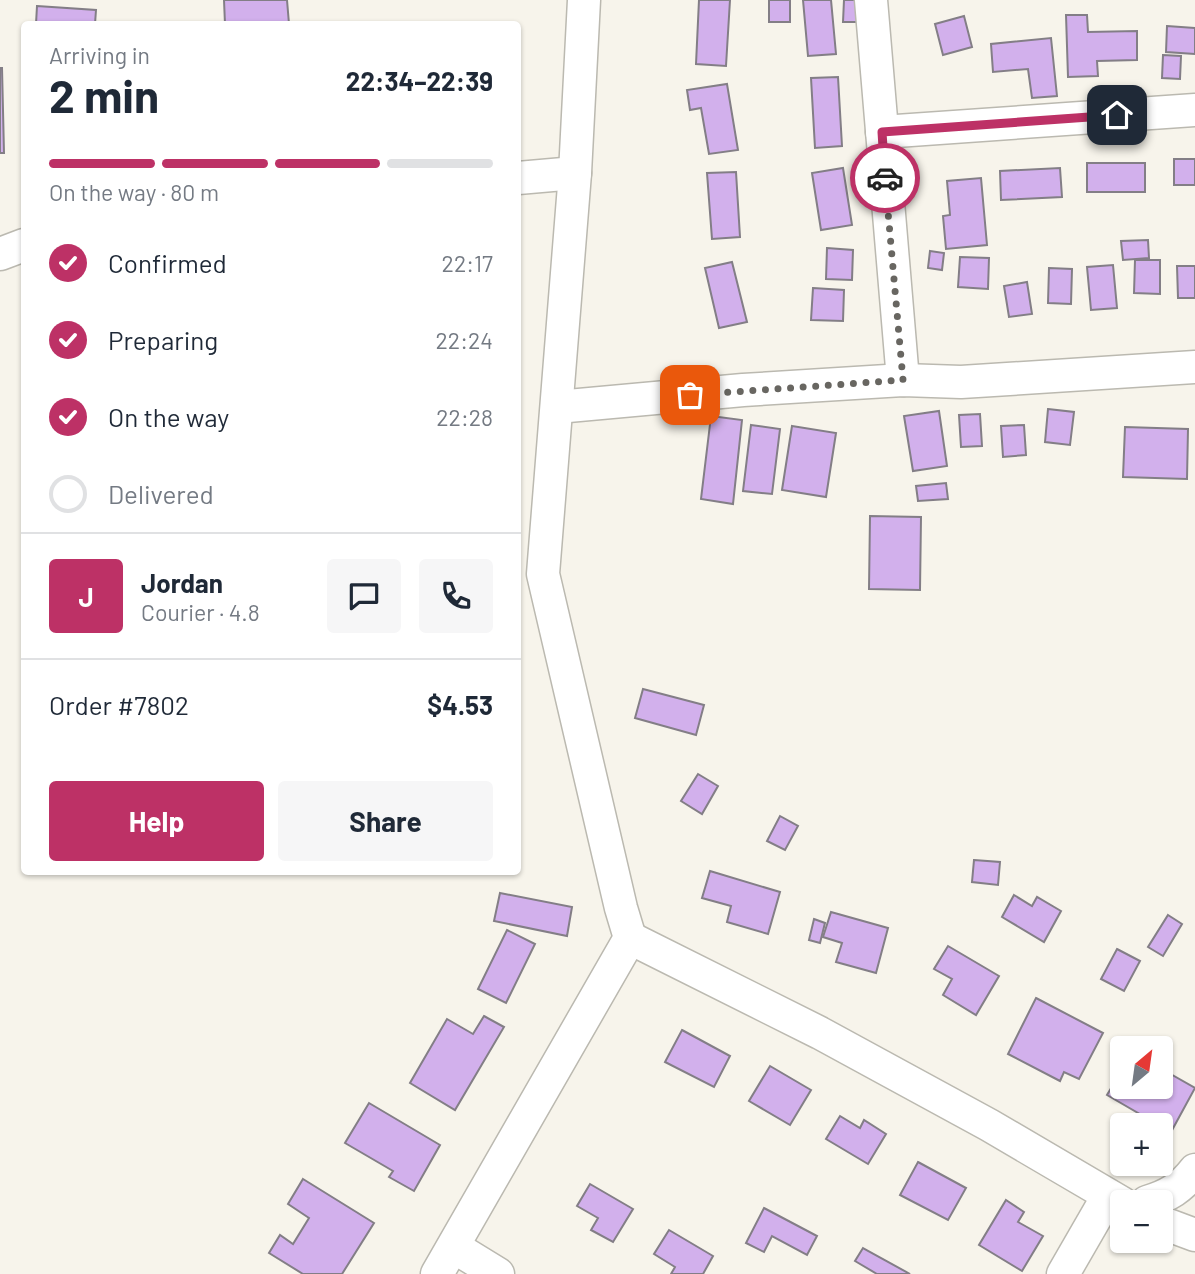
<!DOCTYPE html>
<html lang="en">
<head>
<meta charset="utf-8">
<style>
	:root { --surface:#fff; --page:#f6f6f7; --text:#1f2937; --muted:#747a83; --line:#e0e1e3; --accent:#bd3166 }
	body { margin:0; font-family:Barlow,sans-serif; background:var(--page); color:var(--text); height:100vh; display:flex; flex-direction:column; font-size:26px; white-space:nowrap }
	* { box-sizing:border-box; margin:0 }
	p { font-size:23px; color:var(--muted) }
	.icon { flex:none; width:38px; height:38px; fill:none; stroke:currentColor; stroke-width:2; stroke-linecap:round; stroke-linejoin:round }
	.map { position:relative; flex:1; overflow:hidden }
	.side { position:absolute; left:21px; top:21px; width:500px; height:854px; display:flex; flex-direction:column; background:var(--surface); border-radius:7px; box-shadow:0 2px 5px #0004 }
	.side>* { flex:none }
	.needle { width:46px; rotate:29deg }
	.buttons { position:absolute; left:1110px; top:1036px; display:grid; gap:14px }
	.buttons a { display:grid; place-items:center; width:63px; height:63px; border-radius:7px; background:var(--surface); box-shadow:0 2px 5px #0004; font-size:35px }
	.pin { position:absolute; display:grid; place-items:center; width:60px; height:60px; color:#fff; margin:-30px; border-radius:14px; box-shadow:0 4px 10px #0006 }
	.courier { position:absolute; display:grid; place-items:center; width:70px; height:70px; margin:-35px; border:5px solid #bd3166; border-radius:50%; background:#fff; color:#222; box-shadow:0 2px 9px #0007 }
	.summary em { font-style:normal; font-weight:700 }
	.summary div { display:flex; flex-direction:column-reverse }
	.summary { display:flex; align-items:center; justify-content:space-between; height:119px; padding:0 28px }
	h1 { font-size:46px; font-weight:700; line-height:52px }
	.bar { display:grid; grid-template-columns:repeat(4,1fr); gap:10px 7px; align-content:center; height:84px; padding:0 28px }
	.bar i { height:9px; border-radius:5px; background:var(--line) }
	.bar .current { background:var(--accent) }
	.bar p { grid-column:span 4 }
	.line { display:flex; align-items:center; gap:18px; padding:0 28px; border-top:2px solid var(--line) }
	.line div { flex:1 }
	.round { display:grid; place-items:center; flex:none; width:74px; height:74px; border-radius:7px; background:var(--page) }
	ol { padding:0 28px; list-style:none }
	li { display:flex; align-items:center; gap:21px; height:77px }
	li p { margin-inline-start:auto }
	li .icon { padding:7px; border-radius:50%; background:var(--accent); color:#fff; stroke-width:4 }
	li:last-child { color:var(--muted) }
	li i { width:38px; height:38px; border:4px solid var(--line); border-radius:50% }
	.action { display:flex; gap:14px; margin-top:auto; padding:14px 28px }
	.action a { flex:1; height:80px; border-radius:7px; background:var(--accent); color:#fff; font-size:28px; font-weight:700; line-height:80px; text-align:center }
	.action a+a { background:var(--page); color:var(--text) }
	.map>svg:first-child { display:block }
	.building { fill:#d2b0ec; stroke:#837e86; stroke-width:2 }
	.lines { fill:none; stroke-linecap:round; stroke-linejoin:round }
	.minor-casing { stroke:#bbb9b0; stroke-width:35 }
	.minor { stroke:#fff; stroke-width:32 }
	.done { stroke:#686661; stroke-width:7; stroke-dasharray:0 12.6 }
	.route { stroke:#bd3166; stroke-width:9 }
</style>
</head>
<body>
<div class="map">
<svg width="1195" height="1274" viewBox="0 0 1195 1274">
	<rect width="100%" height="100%" fill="#f7f4eb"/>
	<!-- building -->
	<g class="building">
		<polygon points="224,0 287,0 289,24 225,24"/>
		<polygon points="699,0 730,0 726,66 696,64"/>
		<rect x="769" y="0" width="21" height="22"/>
		<polygon points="803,0 831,0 836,54 808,56"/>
		<polygon points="844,0 859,0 859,22 843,22"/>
		<polygon points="37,6 96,10 95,24 36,24"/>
		<polygon points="1066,15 1087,15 1088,32 1137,31 1137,60 1097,61 1098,76 1068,77"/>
		<polygon points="964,16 972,47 943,55 935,24"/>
		<polygon points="1167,26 1195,28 1195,54 1166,52"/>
		<polygon points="1051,38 1057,96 1032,98 1028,69 993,72 991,44"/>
		<polygon points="1163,55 1181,56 1180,79 1162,78"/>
		<polygon points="0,68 2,68 4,153 0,153"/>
		<polygon points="838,77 842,146 815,148 811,78"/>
		<polygon points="727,84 738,150 709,154 701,108 690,110 687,90"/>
		<rect x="1174" y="159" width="21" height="26"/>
		<rect x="1087" y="163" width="58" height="29"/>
		<polygon points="843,168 852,225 821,230 812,173"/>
		<polygon points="1060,168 1062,197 1001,200 1000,171"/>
		<polygon points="736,172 740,237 712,239 707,173"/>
		<polygon points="981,178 987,245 946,249 943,216 950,215 947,181"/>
		<polygon points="1148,240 1149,258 1123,260 1121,241"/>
		<polygon points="827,248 853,250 852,280 826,279"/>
		<polygon points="930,251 944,253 942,270 928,268"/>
		<polygon points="960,257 989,258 988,289 958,287"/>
		<polygon points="1135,260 1160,260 1160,294 1134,293"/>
		<polygon points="732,262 747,322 719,328 705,268"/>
		<polygon points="1113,265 1117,308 1091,310 1087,267"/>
		<polygon points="1177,266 1195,266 1195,298 1178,298"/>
		<polygon points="1049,268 1072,269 1071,304 1048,303"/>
		<polygon points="1027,282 1032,314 1009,317 1004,286"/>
		<polygon points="813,288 844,290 843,321 811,320"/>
		<polygon points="1048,409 1074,412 1070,445 1045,442"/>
		<polygon points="939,411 947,466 913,471 904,416"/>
		<polygon points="980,414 982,446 961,447 959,415"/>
		<polygon points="711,416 742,420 733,504 701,499"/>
		<polygon points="751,425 780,429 772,494 743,491"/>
		<polygon points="1024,425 1026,455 1003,457 1001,426"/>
		<polygon points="792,426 836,433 826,497 782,490"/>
		<polygon points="1125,427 1188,429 1187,479 1123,477"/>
		<polygon points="946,483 948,499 918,501 916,486"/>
		<polygon points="870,516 921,517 920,590 869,589"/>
		<polygon points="643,689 704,705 696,735 635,718"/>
		<polygon points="698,774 718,786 702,814 681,801"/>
		<polygon points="780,816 798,826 785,850 767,841"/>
		<polygon points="974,860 1000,862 998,885 972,882"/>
		<polygon points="710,871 780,892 768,934 727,922 731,906 702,898"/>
		<polygon points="500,893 572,907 567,936 494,921"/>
		<polygon points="1014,895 1032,906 1037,897 1061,911 1044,942 1002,917"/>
		<polygon points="831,912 888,928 876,973 836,962 842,943 823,937"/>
		<polygon points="1168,915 1182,924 1163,956 1148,947"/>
		<polygon points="814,919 825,923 820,943 809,940"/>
		<polygon points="507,930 535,944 506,1003 478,989"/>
		<polygon points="948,946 999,976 976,1015 943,995 952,979 934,969"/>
		<polygon points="1117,949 1140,961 1124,991 1101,979"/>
		<polygon points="1036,998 1103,1033 1079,1079 1064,1072 1060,1081 1008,1054"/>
		<polygon points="484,1016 504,1027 455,1110 410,1083 447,1019 473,1034"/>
		<polygon points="682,1030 730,1056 714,1087 665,1062"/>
		<polygon points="770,1066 811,1090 790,1125 749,1101"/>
		<polygon points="1160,1068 1195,1088 1171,1132 1107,1095 1122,1070 1122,1087 1160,1087"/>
		<polygon points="369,1103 440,1145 414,1191 389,1177 393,1171 345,1143"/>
		<polygon points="840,1116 860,1128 864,1120 886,1134 868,1164 826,1139"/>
		<polygon points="918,1162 966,1188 948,1220 900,1195"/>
		<polygon points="303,1179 374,1223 342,1274 303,1274 269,1253 280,1235 293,1244 309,1218 288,1204"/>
		<polygon points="590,1184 633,1209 613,1242 591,1230 598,1218 577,1206"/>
		<polygon points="1006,1200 1024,1212 1018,1222 1043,1236 1022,1271 979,1245"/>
		<polygon points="764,1208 817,1236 807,1255 772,1236 764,1252 746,1243"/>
		<polygon points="669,1230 713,1256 703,1274 671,1274 675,1267 654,1254"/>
		<polygon points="863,1248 910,1274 877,1274 855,1261"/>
	</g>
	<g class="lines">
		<defs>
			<g id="minor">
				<polyline points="871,0 903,380"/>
				<polyline points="882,132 1195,110"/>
				<polyline points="518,178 575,173"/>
				<polyline points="0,254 24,245"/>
				<polyline points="557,407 743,390 903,380 961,382 1195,367"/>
				<polyline points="630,938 820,1033 989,1125 1122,1203"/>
				<path d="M1147 1202C1168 1196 1181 1188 1195 1170"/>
				<polyline points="1160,1222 1195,1235"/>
				<polyline points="454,1247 498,1274"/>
				<polyline points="437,1274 630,938 621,908 543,574 575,173 584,0"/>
				<polyline points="1063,1274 1108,1196"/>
			</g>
		</defs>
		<!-- minor casing -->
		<use href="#minor" class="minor-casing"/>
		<!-- minor -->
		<use href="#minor" class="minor"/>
	</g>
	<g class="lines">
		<!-- done -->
		<polyline class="done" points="690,395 903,380 885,178"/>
		<!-- route -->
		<polyline class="route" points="885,178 882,132 1117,115"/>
	</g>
</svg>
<div class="buttons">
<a><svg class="needle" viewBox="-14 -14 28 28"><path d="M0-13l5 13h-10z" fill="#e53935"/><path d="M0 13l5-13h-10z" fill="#747a83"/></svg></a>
<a>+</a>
<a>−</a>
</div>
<div class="pin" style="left:690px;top:395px;background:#ea580c"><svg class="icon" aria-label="bag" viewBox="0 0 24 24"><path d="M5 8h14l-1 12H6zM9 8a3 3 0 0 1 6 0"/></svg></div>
<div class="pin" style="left:1117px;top:115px;background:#1f2937"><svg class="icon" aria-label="home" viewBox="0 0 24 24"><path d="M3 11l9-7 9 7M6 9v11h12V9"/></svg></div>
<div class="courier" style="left:885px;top:178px"><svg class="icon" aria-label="car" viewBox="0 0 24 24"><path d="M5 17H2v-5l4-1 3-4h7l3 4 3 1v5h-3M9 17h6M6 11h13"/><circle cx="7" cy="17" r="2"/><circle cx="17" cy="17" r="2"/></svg></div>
<section class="side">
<div class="summary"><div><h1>2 min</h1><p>Arriving in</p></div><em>22:34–22:39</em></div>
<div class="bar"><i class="current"></i><i class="current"></i><i class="current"></i><i></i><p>On the way · 80 m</p></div>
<ol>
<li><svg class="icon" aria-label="check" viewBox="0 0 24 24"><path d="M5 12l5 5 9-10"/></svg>Confirmed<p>22:17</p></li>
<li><svg class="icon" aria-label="check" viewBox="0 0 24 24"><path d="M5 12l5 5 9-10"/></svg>Preparing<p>22:24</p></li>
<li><svg class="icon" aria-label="check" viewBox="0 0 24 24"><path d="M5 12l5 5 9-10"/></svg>On the way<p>22:28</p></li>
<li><i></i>Delivered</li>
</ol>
<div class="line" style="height:126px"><b class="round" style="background:var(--accent);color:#fff">J</b><div><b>Jordan</b><p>Courier · 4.8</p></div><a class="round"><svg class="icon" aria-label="chat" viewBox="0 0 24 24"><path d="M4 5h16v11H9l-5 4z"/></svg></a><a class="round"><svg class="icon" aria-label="phone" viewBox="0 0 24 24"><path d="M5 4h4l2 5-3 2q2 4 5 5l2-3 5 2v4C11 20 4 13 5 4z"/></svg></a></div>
<div class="line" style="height:91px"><div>Order #7802</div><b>$4.53</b></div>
<div class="action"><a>Help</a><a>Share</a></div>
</section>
</div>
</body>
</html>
